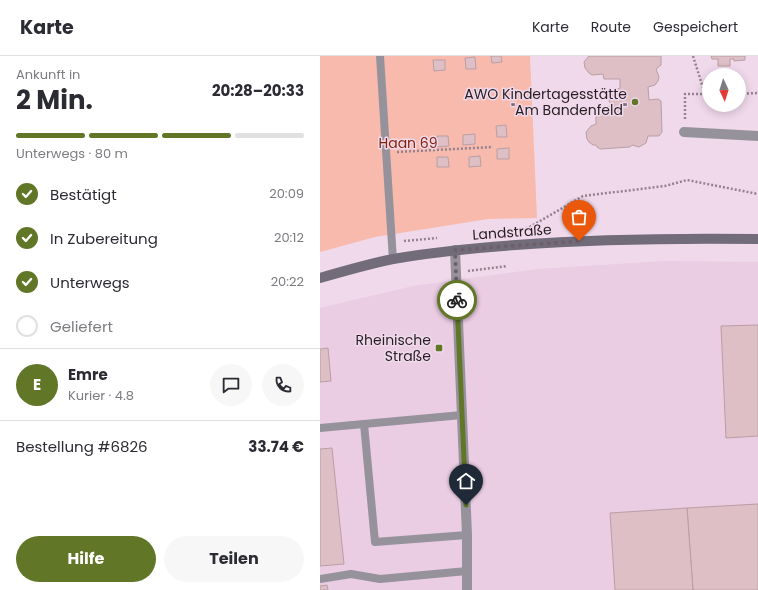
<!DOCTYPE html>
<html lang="de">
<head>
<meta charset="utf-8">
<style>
	:root { --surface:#fff; --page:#f7f7f7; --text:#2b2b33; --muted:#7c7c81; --line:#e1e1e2; --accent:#617627 }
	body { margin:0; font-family:Poppins,sans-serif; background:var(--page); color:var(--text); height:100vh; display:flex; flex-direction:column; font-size:15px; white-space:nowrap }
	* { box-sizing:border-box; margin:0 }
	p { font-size:13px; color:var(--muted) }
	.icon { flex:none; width:22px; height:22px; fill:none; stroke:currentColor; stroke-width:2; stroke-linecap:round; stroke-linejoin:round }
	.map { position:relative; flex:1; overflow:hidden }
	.details { display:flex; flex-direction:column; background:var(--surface); width:320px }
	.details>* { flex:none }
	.needle { width:26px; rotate:176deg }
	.fabs { position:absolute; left:382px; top:12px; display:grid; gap:8px }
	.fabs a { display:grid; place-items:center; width:44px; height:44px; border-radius:50%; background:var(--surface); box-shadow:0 2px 10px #0003; font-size:20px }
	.pin { position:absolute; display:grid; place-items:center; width:34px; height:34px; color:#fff; margin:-41px -17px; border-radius:50% 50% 50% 0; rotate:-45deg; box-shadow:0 0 4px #0007 }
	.pin .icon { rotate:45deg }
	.courier { position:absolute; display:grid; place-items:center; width:40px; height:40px; margin:-20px; border:3px solid #617627; border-radius:50%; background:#fff; color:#222; box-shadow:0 1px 5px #0007 }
	.overview em { font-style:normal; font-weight:700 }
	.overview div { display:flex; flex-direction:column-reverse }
	.overview { display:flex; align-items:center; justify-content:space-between; height:68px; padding:0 16px }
	h1 { font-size:26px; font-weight:700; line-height:30px }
	.bar { display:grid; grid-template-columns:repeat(4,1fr); gap:6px 4px; align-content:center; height:48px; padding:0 16px }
	.bar i { height:5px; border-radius:3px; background:var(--line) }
	.bar .on { background:var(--accent) }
	.bar p { grid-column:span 4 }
	.line { display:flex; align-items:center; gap:10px; padding:0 16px; border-top:1px solid var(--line) }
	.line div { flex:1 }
	.round { display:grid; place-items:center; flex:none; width:42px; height:42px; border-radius:21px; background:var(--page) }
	ol { padding:0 16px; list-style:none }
	li { display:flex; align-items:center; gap:12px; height:44px }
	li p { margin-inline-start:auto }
	li .icon { padding:4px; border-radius:50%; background:var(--accent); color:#fff; stroke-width:4 }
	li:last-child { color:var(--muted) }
	li i { width:22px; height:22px; border:2px solid var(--line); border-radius:50% }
	.button { display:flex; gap:8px; margin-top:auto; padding:8px 16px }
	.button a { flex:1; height:46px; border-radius:24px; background:var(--accent); color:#fff; font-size:16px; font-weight:700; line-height:46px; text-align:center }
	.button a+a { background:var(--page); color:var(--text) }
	header { display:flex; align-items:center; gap:24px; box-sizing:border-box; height:56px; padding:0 20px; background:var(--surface); border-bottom:1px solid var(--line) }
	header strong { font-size:19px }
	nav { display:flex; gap:22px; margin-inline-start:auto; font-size:14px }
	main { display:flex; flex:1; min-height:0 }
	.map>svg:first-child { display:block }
	.built { fill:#eacce3 }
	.green { fill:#f8baac }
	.building { fill:#ddbfc5; stroke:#ba9ea4 }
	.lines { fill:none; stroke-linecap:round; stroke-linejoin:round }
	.path { stroke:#92828f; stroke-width:2.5; stroke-dasharray:2 2; stroke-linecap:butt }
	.lane { stroke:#96929c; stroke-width:8 }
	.street { stroke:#96929c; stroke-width:10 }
	.secondary { stroke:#726c7a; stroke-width:10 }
	.done { stroke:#6d5f6a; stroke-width:4; stroke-dasharray:0 7.2 }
	.route { stroke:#617627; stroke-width:5 }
	.poi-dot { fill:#617627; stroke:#f0d9eb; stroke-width:1.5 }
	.labels { text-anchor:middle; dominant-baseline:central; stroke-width:3; stroke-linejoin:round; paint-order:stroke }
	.poi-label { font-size:14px; fill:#261e24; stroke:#f0d9eb; text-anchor:end }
	.park-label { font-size:14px; fill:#831f06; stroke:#f0d9eb }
	.street-label { font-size:14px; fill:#261e24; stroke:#f0d9eb }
</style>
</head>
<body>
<header>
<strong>Karte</strong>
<nav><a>Karte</a><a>Route</a><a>Gespeichert</a></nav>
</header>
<main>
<section class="details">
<div class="overview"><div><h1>2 Min.</h1><p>Ankunft in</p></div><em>20:28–20:33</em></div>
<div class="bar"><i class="on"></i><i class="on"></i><i class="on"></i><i></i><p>Unterwegs · 80 m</p></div>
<ol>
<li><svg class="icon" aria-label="check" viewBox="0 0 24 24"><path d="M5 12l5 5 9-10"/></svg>Bestätigt<p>20:09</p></li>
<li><svg class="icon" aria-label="check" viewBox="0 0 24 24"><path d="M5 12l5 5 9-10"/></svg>In Zubereitung<p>20:12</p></li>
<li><svg class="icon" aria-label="check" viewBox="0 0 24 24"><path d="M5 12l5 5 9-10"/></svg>Unterwegs<p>20:22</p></li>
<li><i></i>Geliefert</li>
</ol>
<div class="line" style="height:72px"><b class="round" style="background:var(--accent);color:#fff">E</b><div><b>Emre</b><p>Kurier · 4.8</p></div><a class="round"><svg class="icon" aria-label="chat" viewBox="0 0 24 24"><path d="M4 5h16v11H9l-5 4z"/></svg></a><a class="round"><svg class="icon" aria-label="phone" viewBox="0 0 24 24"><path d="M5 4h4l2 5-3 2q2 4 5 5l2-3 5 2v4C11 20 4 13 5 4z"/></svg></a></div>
<div class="line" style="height:52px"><div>Bestellung #6826</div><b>33.74 €</b></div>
<div class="button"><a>Hilfe</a><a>Teilen</a></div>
</section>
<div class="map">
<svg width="438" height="534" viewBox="0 0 438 534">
	<rect width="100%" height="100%" fill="#f0d9eb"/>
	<!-- built -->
	<polygon class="built" points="344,205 438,206 438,534 0,534 0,252 93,230 218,213"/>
	<!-- green -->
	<polygon class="green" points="0,0 210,0 217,162 168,163 55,181 0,196"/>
	<!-- building -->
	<g class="building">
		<polygon points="171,0 181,0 182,6 172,7"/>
		<polygon points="269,0 341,0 341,9 336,13 339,21 338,25 335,29 328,31 329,44 338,43 341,45 342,76 339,80 328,80 326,87 319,91 312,89 310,91 280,93 277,91 276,89 273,89 269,86 267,83 266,76 271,70 276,68 276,59 280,53 292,50 289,45 290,39 291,36 300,32 300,23 284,23 283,18 272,19 269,17 265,12 264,6"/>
		<polygon points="391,0 425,0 425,4 414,5 414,3 410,3 410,10 398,10 398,3 392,3"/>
		<polygon points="155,1 156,13 146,13 145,2"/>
		<polygon points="113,4 125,4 125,14 114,15"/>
		<polygon points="186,69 187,81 177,81 176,70"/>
		<polygon points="155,78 155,88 143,89 143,79"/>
		<polygon points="117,80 128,80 129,90 117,91"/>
		<polygon points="189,92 189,103 177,103 177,93"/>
		<polygon points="160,100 161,110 149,111 149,101"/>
		<polygon points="117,101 128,101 129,111 117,111"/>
		<polygon points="438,269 438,380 406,382 401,270"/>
		<polygon points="8,292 11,325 0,326 0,293"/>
		<polygon points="12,392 24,508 0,510 0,393"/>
		<polygon points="438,448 438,534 373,534 367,452"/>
		<polygon points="367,452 373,534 295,534 290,457"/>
		<polygon points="7,529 8,534 0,534 0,530"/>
	</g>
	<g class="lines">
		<!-- path -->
		<g class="path">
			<polyline points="373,0 385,38"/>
			<polyline points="419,38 438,37"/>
			<polyline points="365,63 365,38 389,38"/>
			<polyline points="77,96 173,91"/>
			<polyline points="154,178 208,172 263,140 345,130 367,124 438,138"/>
			<polyline points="84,185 117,182"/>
			<polyline points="148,215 187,210"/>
		</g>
		<!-- lane -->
		<g class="lane">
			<polyline points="60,0 73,204"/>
			<polyline points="44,368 55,486 147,479"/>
			<polyline points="0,372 142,359"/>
			<polyline points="0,523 31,518 60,523 147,515"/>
		</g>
		<!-- street -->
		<g class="street">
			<polyline points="364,76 438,80"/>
			<polyline points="135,194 147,479 147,534"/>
		</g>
		<!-- secondary -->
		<path class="secondary" d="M0 222C24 215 49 208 73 203 114 196 155 192 196 189 277 183 357 182 438 183"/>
	</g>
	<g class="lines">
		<!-- done -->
		<polyline class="done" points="137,244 135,194 259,185"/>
		<!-- route -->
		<polyline class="route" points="137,244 146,449"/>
	</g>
	<!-- markers -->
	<g class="poi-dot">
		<circle cx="315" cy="46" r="4"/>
		<rect x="115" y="288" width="8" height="8" rx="2"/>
	</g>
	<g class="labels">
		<!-- poi labels -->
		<g class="poi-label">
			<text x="307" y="38">AWO Kindertagesstätte<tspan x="307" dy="16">"Am Bandenfeld"</tspan></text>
			<text x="111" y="284">Rheinische<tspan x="111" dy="16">Straße</tspan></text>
		</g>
		<!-- park labels -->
		<g class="park-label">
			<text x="88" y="87">Haan 69</text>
		</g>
		<!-- street labels -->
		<g class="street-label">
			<text transform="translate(192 176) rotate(-4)">Landstraße</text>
		</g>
	</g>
</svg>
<div class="fabs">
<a><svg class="needle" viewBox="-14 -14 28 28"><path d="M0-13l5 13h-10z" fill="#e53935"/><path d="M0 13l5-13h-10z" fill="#7c7c81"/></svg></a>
</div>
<div class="pin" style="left:259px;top:185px;background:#ea580c"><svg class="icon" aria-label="bag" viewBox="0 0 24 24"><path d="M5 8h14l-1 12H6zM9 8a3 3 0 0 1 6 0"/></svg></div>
<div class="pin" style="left:146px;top:449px;background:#1f2937"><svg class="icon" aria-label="home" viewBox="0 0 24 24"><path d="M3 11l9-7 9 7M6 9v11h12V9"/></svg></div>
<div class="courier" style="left:137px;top:244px"><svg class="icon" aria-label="bike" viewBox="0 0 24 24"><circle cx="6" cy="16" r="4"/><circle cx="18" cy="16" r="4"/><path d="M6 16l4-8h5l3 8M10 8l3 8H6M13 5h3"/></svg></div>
</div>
</main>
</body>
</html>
